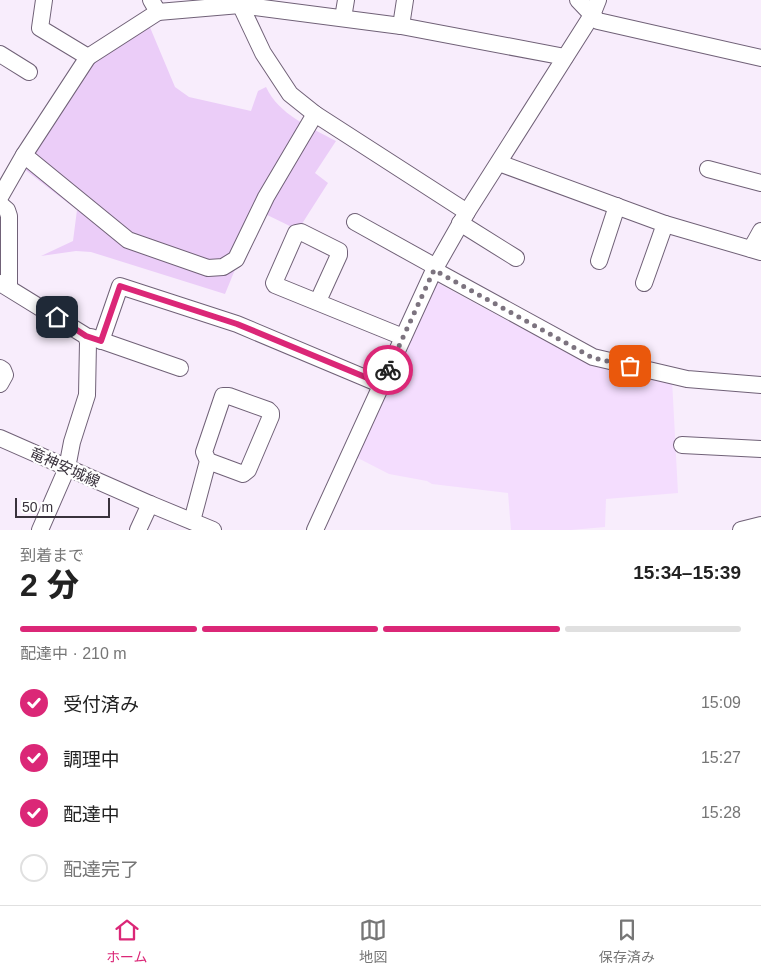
<!DOCTYPE html>
<html lang="ja">
<head>
<meta charset="utf-8">
<style>
	:root { --surface:#fff; --page:#f2f2f2; --text:#222; --muted:#767676; --line:#e0e0e0; --accent:#db2777 }
	body { margin:0; font-family:Helvetica,"Noto Sans JP",sans-serif; background:var(--page); color:var(--text); height:100vh; display:flex; flex-direction:column; font-size:19px; white-space:nowrap }
	* { box-sizing:border-box; margin:0 }
	p { font-size:16px; color:var(--muted) }
	.icon { flex:none; width:28px; height:28px; fill:none; stroke:currentColor; stroke-width:2; stroke-linecap:round; stroke-linejoin:round }
	.map { position:relative; height:530px; overflow:hidden }
	.drawer { display:flex; flex-direction:column; background:var(--surface); flex:1 }
	.drawer>* { flex:none }
	.scale { position:absolute; left:15px; bottom:12px; width:95px; box-sizing:border-box; padding-left:5px; border:2px solid #39323c; border-top:0; font-size:14px; line-height:18px; white-space:nowrap; color:#39323c; -webkit-text-stroke:4px #fff; paint-order:stroke }
	.pin { position:absolute; display:grid; place-items:center; width:42px; height:42px; color:#fff; margin:-21px; border-radius:10px; box-shadow:0 2px 8px #0006 }
	.courier { position:absolute; display:grid; place-items:center; width:50px; height:50px; margin:-25px; border:4px solid #db2777; border-radius:50%; background:#fff; color:#222; box-shadow:0 1px 6px #0007 }
	.overview em { font-style:normal; font-weight:800 }
	.overview div { display:flex; flex-direction:column-reverse }
	.overview { display:flex; align-items:center; justify-content:space-between; height:85px; padding:0 20px }
	h1 { font-size:32px; font-weight:800; line-height:38px }
	.bar { display:grid; grid-template-columns:repeat(4,1fr); gap:8px 5px; align-content:center; height:60px; padding:0 20px }
	.bar i { height:6px; border-radius:4px; background:var(--line) }
	.bar .selected { background:var(--accent) }
	.bar p { grid-column:span 4 }
	ol { padding:0 20px; list-style:none }
	li { display:flex; align-items:center; gap:15px; height:55px }
	li p { margin-inline-start:auto }
	li .icon { padding:5px; border-radius:50%; background:var(--accent); color:#fff; stroke-width:4 }
	li:last-child { color:var(--muted) }
	li i { width:28px; height:28px; border:2px solid var(--line); border-radius:50% }
	.tab-bar { display:flex; justify-content:space-around; align-items:center; height:70px; border-top:1px solid var(--line); background:var(--surface); font-size:14px; color:var(--muted) }
	.tab-bar a { display:grid; justify-items:center; gap:2px }
	.tab-bar .selected { color:var(--accent) }
	.map>svg:first-child { display:block }
	.built { fill:#f4ddfe }
	.green { fill:#ebcdf8 }
	.lines { fill:none; stroke-linecap:round; stroke-linejoin:round }
	.minor-casing { stroke:#706177; stroke-width:18 }
	.minor { stroke:#fff; stroke-width:16 }
	.done { stroke:#7c737f; stroke-width:5; stroke-dasharray:0 9 }
	.route { stroke:#db2777; stroke-width:6 }
	.labels { text-anchor:middle; dominant-baseline:central; stroke-width:4.5; stroke-linejoin:round; paint-order:stroke }
	.street-label { font-size:15px; fill:#39323c; stroke:#fff }
</style>
</head>
<body>
<div class="map">
<svg width="761" height="530" viewBox="0 0 761 530">
	<rect width="100%" height="100%" fill="#f8edfc"/>
	<!-- built -->
	<polygon class="built" points="434,281 564,351 601,367 672,380 678,493 606,499 605,527 571,530 511,530 508,493 432,484 427,481 389,474 352,455"/>
	<!-- green -->
	<path class="green" d="M149 25 175 87 189 97 251 111 258 91 266 87C279 115 310 127 336 141L315 173 328 183 298 230 259 211 225 294 91 252 76 251 41 256 73 241 77 210 24 169 84 64Z"/>
	<g class="lines">
		<defs>
			<g id="minor">
				<polyline points="151,0 158,12 240,5 401,26 565,57"/>
				<polyline points="238,0 263,53 290,94 315,114 467,212"/>
				<polyline points="578,0 598,21 761,58"/>
				<polyline points="343,18 346,0"/>
				<polyline points="401,26 405,0"/>
				<polyline points="0,54 29,72"/>
				<polyline points="88,57 158,12"/>
				<polyline points="24,155 128,240 208,268 223,267 236,259 266,197 315,114"/>
				<polyline points="499,163 665,224 761,252"/>
				<polyline points="708,169 761,183"/>
				<polyline points="0,197 24,155 88,57 40,28 44,0"/>
				<polyline points="0,204 7,210 9,216 9,288"/>
				<polyline points="355,222 436,267"/>
				<polyline points="460,223 516,258"/>
				<polyline points="751,249 761,231"/>
				<polyline points="599,261 617,206"/>
				<polyline points="434,270 593,357 687,379 761,385"/>
				<polyline points="0,283 86,336 88,342 87,395 72,442 67,468 40,530"/>
				<polyline points="644,283 665,224"/>
				<polyline points="318,301 339,255 339,251 301,232 296,233 274,283 275,285 403,337"/>
				<polyline points="91,337 180,368"/>
				<polyline points="101,341 120,286 237,324 382,385"/>
				<polyline points="0,368 3,370 5,375 0,384"/>
				<polyline points="0,438 150,504 213,530"/>
				<polyline points="682,445 761,449"/>
				<polyline points="192,521 208,461 204,452 223,396 229,396 268,410 271,413 271,416 248,470 243,474 208,461"/>
				<polyline points="138,530 150,504"/>
				<polyline points="315,530 434,270 467,212 592,15 598,0"/>
				<polyline points="741,530 761,525"/>
			</g>
		</defs>
		<!-- minor casing -->
		<use href="#minor" class="minor-casing"/>
		<!-- minor -->
		<use href="#minor" class="minor"/>
	</g>
	<g class="lines">
		<!-- done -->
		<polyline class="done" points="388,370 434,270 593,358 630,366"/>
		<!-- route -->
		<polyline class="route" points="57,317 86,336 101,341 120,286 237,324 382,384 388,370"/>
	</g>
	<g class="labels">
		<!-- street labels -->
		<g class="street-label">
			<text transform="translate(65 467) rotate(24)">竜神安城線</text>
		</g>
	</g>
</svg>
<div class="scale">50 m</div>
<div class="pin" style="left:630px;top:366px;background:#ea580c"><svg class="icon" aria-label="bag" viewBox="0 0 24 24"><path d="M5 8h14l-1 12H6zM9 8a3 3 0 0 1 6 0"/></svg></div>
<div class="pin" style="left:57px;top:317px;background:#1f2937"><svg class="icon" aria-label="home" viewBox="0 0 24 24"><path d="M3 11l9-7 9 7M6 9v11h12V9"/></svg></div>
<div class="courier" style="left:388px;top:370px"><svg class="icon" aria-label="bike" viewBox="0 0 24 24"><circle cx="6" cy="16" r="4"/><circle cx="18" cy="16" r="4"/><path d="M6 16l4-8h5l3 8M10 8l3 8H6M13 5h3"/></svg></div>
</div>
<section class="drawer">
<div class="overview"><div><h1>2 分</h1><p>到着まで</p></div><em>15:34–15:39</em></div>
<div class="bar"><i class="selected"></i><i class="selected"></i><i class="selected"></i><i></i><p>配達中 · 210 m</p></div>
<ol>
<li><svg class="icon" aria-label="check" viewBox="0 0 24 24"><path d="M5 12l5 5 9-10"/></svg>受付済み<p>15:09</p></li>
<li><svg class="icon" aria-label="check" viewBox="0 0 24 24"><path d="M5 12l5 5 9-10"/></svg>調理中<p>15:27</p></li>
<li><svg class="icon" aria-label="check" viewBox="0 0 24 24"><path d="M5 12l5 5 9-10"/></svg>配達中<p>15:28</p></li>
<li><i></i>配達完了</li>
</ol>
</section>
<nav class="tab-bar">
<a class="selected"><svg class="icon" aria-label="home" viewBox="0 0 24 24"><path d="M3 11l9-7 9 7M6 9v11h12V9"/></svg>ホーム</a>
<a><svg class="icon" aria-label="map" viewBox="0 0 24 24"><path d="M3 6l6-2 6 2 6-2v14l-6 2-6-2-6 2zM9 4v14M15 6v14"/></svg>地図</a>
<a><svg class="icon" aria-label="saved" viewBox="0 0 24 24"><path d="M7 4h10v16l-5-4-5 4z"/></svg>保存済み</a>
</nav>
</body>
</html>
